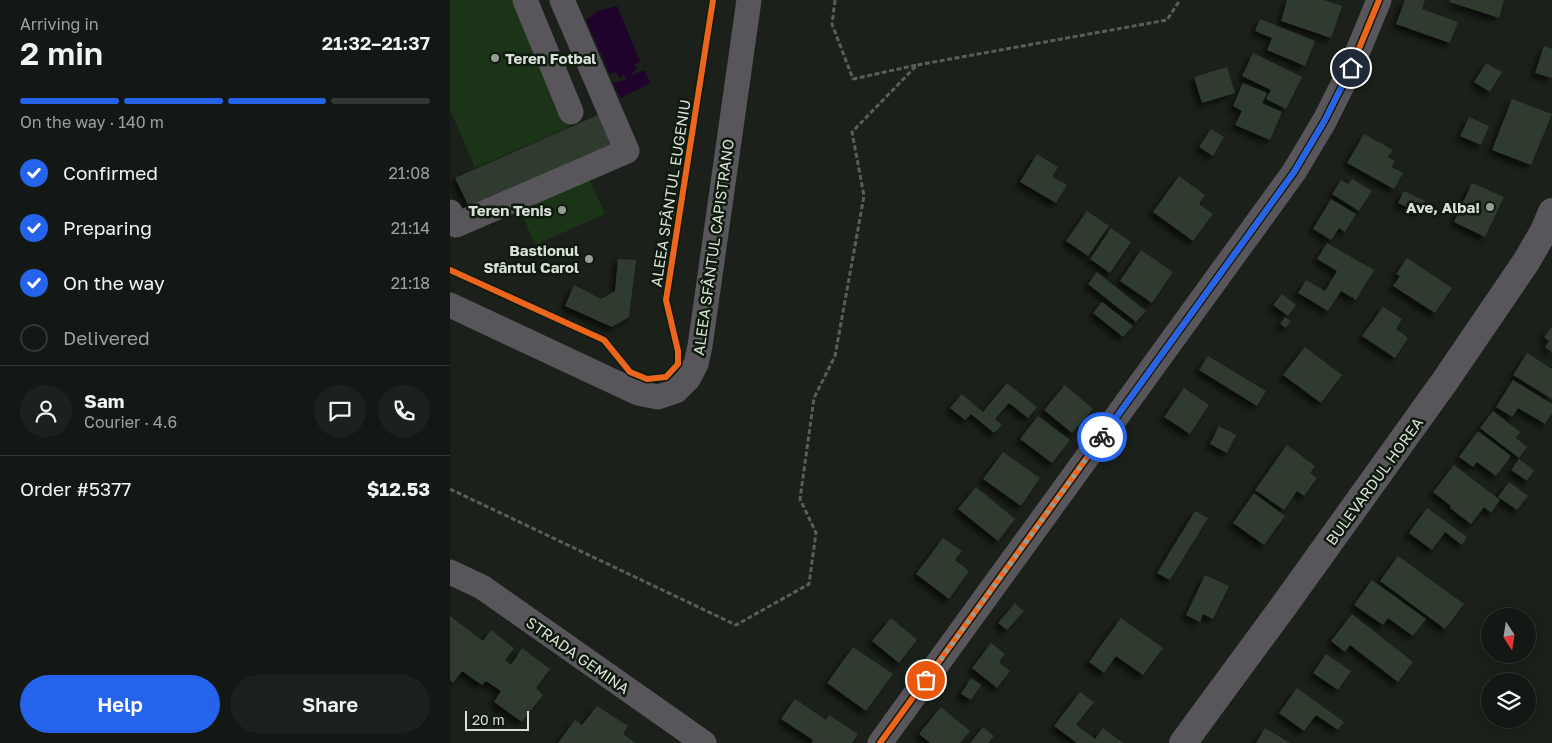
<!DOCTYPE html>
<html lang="en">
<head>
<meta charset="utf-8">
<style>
	:root { --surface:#141814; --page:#1d211d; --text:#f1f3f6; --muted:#9da0a0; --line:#333734; --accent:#2563eb }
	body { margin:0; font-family:"Golos Text",sans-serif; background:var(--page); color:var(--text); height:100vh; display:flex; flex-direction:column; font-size:19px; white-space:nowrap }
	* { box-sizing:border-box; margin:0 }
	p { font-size:16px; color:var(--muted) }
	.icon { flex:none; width:28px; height:28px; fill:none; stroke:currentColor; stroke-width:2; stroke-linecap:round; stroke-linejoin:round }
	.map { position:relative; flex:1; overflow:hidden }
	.drawer { display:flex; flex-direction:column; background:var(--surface); width:450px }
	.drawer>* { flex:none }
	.needle { width:32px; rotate:168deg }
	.fabs { position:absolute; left:1031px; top:608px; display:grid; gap:10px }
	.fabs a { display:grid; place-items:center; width:55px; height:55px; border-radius:50%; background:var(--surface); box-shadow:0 2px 12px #0003,0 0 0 1px var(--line); font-size:25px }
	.scale { position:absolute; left:15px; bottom:12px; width:64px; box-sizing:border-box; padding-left:5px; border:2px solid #d9e0d7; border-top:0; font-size:14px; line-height:18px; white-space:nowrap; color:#d9e0d7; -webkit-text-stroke:4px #0f1a0e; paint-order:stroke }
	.pin { position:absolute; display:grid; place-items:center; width:42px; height:42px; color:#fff; margin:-21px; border:2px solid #fff; border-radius:50%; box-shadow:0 1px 5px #0007 }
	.courier { position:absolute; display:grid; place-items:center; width:50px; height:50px; margin:-25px; border:4px solid #2563eb; border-radius:50%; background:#fff; color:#222; box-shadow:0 1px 6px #0007 }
	.head em { font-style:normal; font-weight:600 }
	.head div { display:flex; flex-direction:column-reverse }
	.head { display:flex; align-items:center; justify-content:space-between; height:85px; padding:0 20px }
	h1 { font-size:32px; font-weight:600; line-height:38px }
	.bar { display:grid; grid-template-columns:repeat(4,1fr); gap:8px 5px; align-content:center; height:60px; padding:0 20px }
	.bar i { height:6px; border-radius:4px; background:var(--line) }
	.bar .current { background:var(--accent) }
	.bar p { grid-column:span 4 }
	.line { display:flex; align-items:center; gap:12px; padding:0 20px; border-top:1px solid var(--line) }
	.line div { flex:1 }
	.round { display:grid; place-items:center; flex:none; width:52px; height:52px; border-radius:26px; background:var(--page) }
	ol { padding:0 20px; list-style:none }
	li { display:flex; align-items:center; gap:15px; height:55px }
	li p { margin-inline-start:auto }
	li .icon { padding:5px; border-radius:50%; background:var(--accent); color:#fff; stroke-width:4 }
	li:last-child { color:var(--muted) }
	li i { width:28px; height:28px; border:2px solid var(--line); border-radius:50% }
	.primary-button { display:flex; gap:10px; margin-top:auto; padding:10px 20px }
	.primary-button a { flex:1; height:58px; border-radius:30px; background:var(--accent); color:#fff; font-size:20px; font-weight:600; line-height:58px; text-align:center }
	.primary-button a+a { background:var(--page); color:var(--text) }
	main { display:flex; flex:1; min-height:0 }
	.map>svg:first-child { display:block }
	.green { fill:#1b3317 }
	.water { fill:#20032b }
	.building { fill:#2f3a2d; filter:url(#shadow) }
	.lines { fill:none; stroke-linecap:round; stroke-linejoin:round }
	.path { stroke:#5c5c5b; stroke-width:3; stroke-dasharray:5 2.5; stroke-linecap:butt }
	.minor { stroke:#58565b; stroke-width:25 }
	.major { stroke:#58565b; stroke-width:28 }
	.cycleway-casing { stroke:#0f1a0e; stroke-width:9 }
	.cycleway { stroke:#eb651d; stroke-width:6 }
	.done { stroke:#969d95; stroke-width:5; stroke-dasharray:0 9 }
	.route { stroke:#2563eb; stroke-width:6 }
	.poi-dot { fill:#969d95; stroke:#0f1a0e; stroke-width:2 }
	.labels { text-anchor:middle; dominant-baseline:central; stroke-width:5; stroke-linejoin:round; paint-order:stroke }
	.poi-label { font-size:15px; font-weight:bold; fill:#d9e0d7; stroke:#0f1a0e; text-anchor:end }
	.street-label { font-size:15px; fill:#d9e0d7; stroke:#0f1a0e }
</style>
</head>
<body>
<main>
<section class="drawer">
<div class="head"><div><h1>2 min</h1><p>Arriving in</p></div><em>21:32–21:37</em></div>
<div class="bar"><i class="current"></i><i class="current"></i><i class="current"></i><i></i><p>On the way · 140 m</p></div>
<ol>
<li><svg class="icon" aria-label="check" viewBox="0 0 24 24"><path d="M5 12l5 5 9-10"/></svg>Confirmed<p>21:08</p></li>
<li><svg class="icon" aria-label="check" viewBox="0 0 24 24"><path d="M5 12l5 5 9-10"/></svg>Preparing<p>21:14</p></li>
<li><svg class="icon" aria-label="check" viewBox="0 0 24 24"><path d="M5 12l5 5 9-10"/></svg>On the way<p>21:18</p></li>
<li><i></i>Delivered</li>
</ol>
<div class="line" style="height:90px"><a class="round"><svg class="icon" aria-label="person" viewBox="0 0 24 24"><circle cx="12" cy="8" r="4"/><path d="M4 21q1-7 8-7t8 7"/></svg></a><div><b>Sam</b><p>Courier · 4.6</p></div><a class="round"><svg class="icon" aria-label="chat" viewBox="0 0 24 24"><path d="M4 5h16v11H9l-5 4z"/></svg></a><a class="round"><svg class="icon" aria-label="phone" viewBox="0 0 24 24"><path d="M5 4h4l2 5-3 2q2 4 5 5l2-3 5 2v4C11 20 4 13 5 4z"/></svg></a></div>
<div class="line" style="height:65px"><div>Order #5377</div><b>$12.53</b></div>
<div class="primary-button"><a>Help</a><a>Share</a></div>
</section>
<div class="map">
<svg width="1102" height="743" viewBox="0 0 1102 743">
	<defs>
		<filter id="shadow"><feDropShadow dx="-4.5" dy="4.5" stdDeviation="2.5" flood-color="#0009"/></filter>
	</defs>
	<rect width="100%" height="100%" fill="#1b201a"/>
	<!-- green -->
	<g class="green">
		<polygon points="0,0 64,0 120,127 25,168 0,109"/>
		<polygon points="138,176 155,214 85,245 69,207"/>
	</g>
	<!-- water -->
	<polygon class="water" points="167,6 190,61 184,65 187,69 182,73 183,75 194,70 200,83 171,98 163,83 176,80 174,75 169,78 166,72 160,74 136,20 148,11"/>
	<!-- building -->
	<g class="building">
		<polygon points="837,0 874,0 892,6 881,38 831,21"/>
		<polygon points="955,0 975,0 972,9 1008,22 1000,43 946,24"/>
		<polygon points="1000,0 1054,0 1049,18 1000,2"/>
		<polygon points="810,19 865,41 855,66 817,50 822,38 805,31"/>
		<polygon points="1094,46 1102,49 1102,78 1085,73"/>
		<polygon points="803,53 852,77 836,109 816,99 821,90 792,76"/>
		<polygon points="1036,63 1052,72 1040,92 1024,82"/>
		<polygon points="777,67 785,93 752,103 744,77"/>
		<polygon points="793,83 817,93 812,103 832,112 820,140 785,125 792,111 783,106"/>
		<polygon points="1062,99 1102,114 1081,165 1042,150"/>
		<polygon points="150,114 164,146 20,209 5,178"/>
		<polygon points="1019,117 1039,126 1031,145 1010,136"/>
		<polygon points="761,129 774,137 763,156 749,147"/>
		<polygon points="914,134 943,150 938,157 945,161 941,167 953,173 944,189 897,163"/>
		<polygon points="587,154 608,167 602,177 617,185 606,203 570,182"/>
		<polygon points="729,176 755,195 749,204 763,214 743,241 703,212"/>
		<polygon points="902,179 922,191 909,211 882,194 891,180 898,184"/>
		<polygon points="1022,183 1054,197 1035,237 1004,222"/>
		<polygon points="954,191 975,201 969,213 948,203"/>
		<polygon points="881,199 906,214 895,232 889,228 881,240 863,229"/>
		<polygon points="637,211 659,226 638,256 616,241"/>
		<polygon points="661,228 681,242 660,273 640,259"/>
		<polygon points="877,243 924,270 906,300 891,291 878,311 848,293 856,280 875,291 887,271 867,259"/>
		<polygon points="691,250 723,272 702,303 670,281"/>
		<polygon points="957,258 1002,288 985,313 943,286 950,276 946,274"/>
		<polygon points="168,259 186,260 179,317 162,327 115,306 124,285 151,299 165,291"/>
		<polygon points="647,272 696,311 686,322 638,284"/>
		<polygon points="832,294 846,305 838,316 823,305"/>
		<polygon points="652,302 683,326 673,337 643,313"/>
		<polygon points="933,307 952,319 946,329 958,338 945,358 912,336"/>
		<polygon points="835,317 841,321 836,328 830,324"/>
		<polygon points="1102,327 1102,352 1095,347 1099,341 1094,337"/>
		<polygon points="855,347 892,375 871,403 833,375"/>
		<polygon points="1077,353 1102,369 1102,399 1063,375"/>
		<polygon points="758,356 816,391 807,406 749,370"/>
		<polygon points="1063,380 1102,404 1102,413 1095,424 1068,408 1062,417 1046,407"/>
		<polygon points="557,383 587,407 578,418 559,403 545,419 552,425 544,433 521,414 515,420 500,408 512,394 533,412"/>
		<polygon points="615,385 643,409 622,433 594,410"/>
		<polygon points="734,388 759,405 740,434 714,417"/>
		<polygon points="1043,411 1070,432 1066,438 1077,447 1069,458 1030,428"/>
		<polygon points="588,416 620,440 602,463 570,439"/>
		<polygon points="769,426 786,435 777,453 760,444"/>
		<polygon points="1028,431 1061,456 1046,476 1027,462 1023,467 1009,457"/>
		<polygon points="837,445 865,466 860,473 867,478 854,496 847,491 834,510 805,490"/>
		<polygon points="553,452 590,478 571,506 533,479"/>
		<polygon points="1069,459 1084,470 1077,481 1061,470"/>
		<polygon points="1004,465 1050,500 1041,513 1034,507 1021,524 1000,508 1001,506 983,492"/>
		<polygon points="1059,482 1078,496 1067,510 1048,497"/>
		<polygon points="526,487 565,519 548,541 508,509"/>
		<polygon points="804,493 835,516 814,545 783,523"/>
		<polygon points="977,508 1017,537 1012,545 995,532 982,550 959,533"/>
		<polygon points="745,511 758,518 720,580 707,573"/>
		<polygon points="493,538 512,551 505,560 519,571 499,599 466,574"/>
		<polygon points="948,556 1014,604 995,629 930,581"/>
		<polygon points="755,575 779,586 763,619 753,614 750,622 736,615"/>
		<polygon points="922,580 976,619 963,636 938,618 933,625 904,605"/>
		<polygon points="565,603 574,611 557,630 548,623"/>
		<polygon points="902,614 963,662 948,682 900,645 895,652 881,641"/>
		<polygon points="0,616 33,641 41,630 64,648 55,660 61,665 72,648 100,669 86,688 93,695 72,722 44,702 51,691 36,681 32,685 12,671 3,683 0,680"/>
		<polygon points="441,618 467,640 449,663 422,641"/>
		<polygon points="671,618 713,648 693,675 666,656 654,673 639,662"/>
		<polygon points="541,643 555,654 549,662 560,671 547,688 522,668"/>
		<polygon points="403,647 443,674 416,711 377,683"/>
		<polygon points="876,654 901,671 888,690 863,673"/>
		<polygon points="521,678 531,685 521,700 511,694"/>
		<polygon points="847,688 894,722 888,730 866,715 854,731 829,713"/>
		<polygon points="630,692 644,702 626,725 645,739 653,728 673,743 627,743 604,726"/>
		<polygon points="345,699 376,720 379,715 408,734 402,743 361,743 363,740 331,719"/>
		<polygon points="147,706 178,726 173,734 186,743 108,743 125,720 132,725"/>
		<polygon points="491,707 520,731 510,743 480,743 469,734"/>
		<polygon points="533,727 544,736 538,743 520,743"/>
		<polygon points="815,728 840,743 806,743"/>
	</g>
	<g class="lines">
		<!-- path -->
		<g class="path">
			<polyline points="385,0 382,24 403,79 467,65"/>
			<polyline points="0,489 286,625 359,584 366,533 350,499 364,398 385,356 414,196 402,132 467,65 717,20 730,0"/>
		</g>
		<!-- minor -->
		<g class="minor">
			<polyline points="75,0 121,112"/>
			<polyline points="0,212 6,225 177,151 112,0"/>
			<polyline points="0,305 188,393 208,397 226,391 238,379 246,364 250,346 299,0"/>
			<polyline points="0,572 32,587 254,743"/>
			<polyline points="430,743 844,172 875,120 901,68 929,0"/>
		</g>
		<!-- major -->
		<polyline class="major" points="733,743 833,607 995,381 1076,262 1094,231 1102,212"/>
		<defs>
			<g id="cycleway">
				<polyline points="0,270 154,340 180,372 197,379 216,377 228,364 228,351 216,300 263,0"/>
				<polyline points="430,743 844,172 875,120 901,68 929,0"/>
			</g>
		</defs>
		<!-- cycleway casing -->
		<use href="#cycleway" class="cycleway-casing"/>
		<!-- cycleway -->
		<use href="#cycleway" class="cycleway"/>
	</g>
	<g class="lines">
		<!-- done -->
		<polyline class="done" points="476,680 652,437"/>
		<!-- route -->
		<polyline class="route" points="652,437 844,172 875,120 901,68"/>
	</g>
	<!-- markers -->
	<g class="poi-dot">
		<circle cx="45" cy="58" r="5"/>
		<circle cx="1040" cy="207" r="5"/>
		<circle cx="112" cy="210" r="5"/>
		<circle cx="139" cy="259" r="5"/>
	</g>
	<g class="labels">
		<!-- poi labels -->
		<g class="poi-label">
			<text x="55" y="58" text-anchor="start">Teren Fotbal</text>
			<text x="1030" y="207">Ave, Alba!</text>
			<text x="102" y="210">Teren Tenis</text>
			<text x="129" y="250">Bastionul<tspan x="129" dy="17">Sfântul Carol</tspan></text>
		</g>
		<!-- street labels -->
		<g class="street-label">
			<text transform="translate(220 193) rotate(-81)">ALEEA SFÂNTUL EUGENIU</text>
			<text transform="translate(263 247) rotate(-82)">ALEEA SFÂNTUL CAPISTRANO</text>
			<text transform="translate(924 481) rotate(-54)">BULEVARDUL HOREA</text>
			<text transform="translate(128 655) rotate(35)">STRADA GEMINA</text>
		</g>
	</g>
</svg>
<div class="fabs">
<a><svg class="needle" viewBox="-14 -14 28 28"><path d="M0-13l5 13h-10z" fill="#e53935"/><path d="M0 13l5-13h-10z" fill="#9da0a0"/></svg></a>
<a><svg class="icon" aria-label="layers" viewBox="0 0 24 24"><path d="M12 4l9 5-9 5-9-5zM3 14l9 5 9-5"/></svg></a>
</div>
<div class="scale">20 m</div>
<div class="pin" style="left:476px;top:680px;background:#ea580c"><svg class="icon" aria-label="bag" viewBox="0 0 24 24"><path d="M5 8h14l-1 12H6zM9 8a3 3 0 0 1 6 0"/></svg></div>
<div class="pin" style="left:901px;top:68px;background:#1f2937"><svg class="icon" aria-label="home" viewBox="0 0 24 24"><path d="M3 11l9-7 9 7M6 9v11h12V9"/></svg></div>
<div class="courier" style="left:652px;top:437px"><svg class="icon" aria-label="bike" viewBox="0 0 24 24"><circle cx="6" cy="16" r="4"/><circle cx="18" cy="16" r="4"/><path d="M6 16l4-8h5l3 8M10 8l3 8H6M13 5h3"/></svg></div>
</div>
</main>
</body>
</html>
